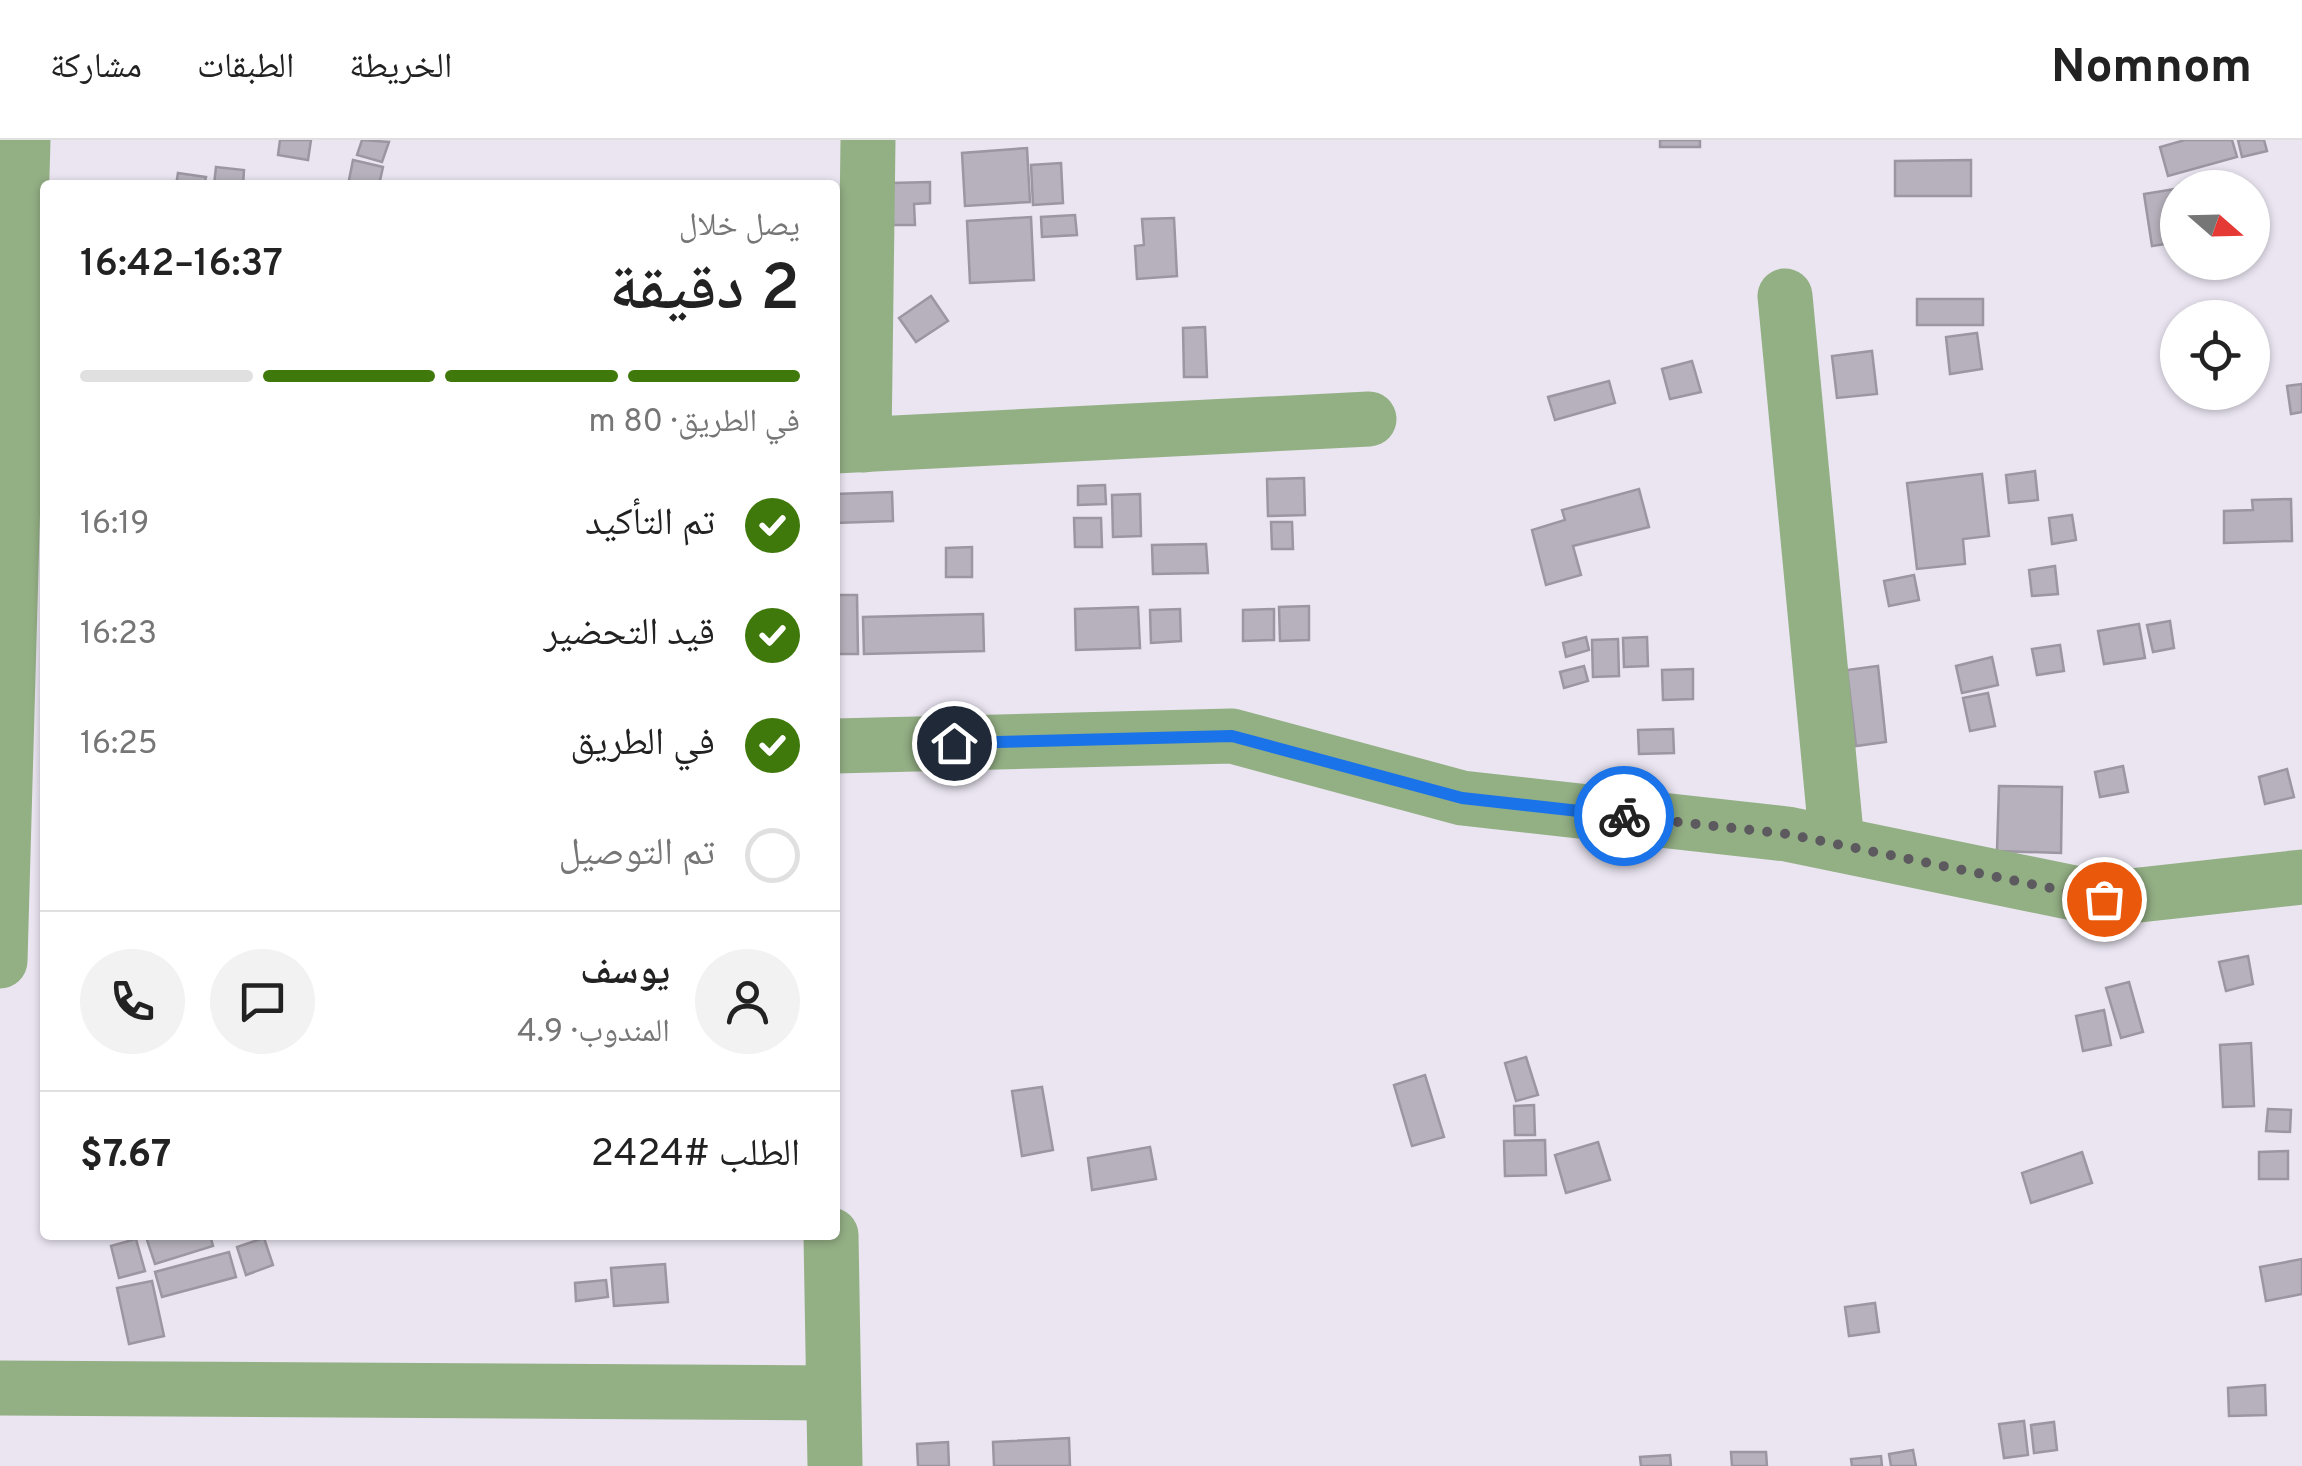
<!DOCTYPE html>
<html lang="ar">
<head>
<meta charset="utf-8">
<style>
	:root { --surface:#fff; --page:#f2f2f2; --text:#222; --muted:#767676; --line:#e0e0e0; --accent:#3f780b }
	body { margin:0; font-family:Overpass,"Noto Naskh Arabic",sans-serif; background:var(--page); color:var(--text); direction:rtl; height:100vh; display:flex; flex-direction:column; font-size:38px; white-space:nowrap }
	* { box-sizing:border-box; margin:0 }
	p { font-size:32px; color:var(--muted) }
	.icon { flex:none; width:55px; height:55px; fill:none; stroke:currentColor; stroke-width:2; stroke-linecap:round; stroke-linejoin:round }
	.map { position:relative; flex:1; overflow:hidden; direction:ltr }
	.panel { position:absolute; left:40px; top:40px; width:800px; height:1060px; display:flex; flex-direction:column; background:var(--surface); border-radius:10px; box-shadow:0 2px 8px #0004; direction:rtl }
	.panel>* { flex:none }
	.needle { width:65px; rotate:110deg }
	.fabs { position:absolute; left:2160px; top:30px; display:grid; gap:20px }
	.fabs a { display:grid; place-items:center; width:110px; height:110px; border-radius:50%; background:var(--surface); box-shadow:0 2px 8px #0004; font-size:50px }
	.pin { position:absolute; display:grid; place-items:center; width:85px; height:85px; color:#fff; margin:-42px; border:5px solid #fff; border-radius:50%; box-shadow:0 2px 10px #0007 }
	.courier { position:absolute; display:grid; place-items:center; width:100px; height:100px; margin:-50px; border:8px solid #1a73e8; border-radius:50%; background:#fff; color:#222; box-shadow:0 2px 12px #0007 }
	.overview em { font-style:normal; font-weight:600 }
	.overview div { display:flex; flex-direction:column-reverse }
	.overview { display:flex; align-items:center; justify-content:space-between; height:170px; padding:0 40px }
	h1 { font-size:65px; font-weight:600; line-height:75px }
	.bar { display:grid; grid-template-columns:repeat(4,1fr); gap:15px 10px; align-content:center; height:120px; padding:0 40px }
	.bar i { height:12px; border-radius:8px; background:var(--line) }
	.bar .active { background:var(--accent) }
	.bar p { grid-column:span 4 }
	.line { display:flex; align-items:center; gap:25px; padding:0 40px; border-top:2px solid var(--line) }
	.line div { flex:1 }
	.round { display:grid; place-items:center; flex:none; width:105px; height:105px; border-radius:52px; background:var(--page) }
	ol { padding:0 40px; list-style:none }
	li { display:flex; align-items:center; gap:30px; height:110px }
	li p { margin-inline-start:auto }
	li .icon { padding:10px; border-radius:50%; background:var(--accent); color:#fff; stroke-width:4 }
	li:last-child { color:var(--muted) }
	li i { width:55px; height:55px; border:5px solid var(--line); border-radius:50% }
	header { display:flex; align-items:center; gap:60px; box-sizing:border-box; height:140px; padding:0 50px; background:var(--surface); border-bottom:2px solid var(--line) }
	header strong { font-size:48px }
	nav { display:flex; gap:55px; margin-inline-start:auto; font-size:35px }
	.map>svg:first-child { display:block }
	.building { fill:#b6b1bc; stroke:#9b96a1; stroke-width:2.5 }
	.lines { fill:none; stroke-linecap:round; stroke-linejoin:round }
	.street { stroke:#93af84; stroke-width:55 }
	.done { stroke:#5c595f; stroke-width:10; stroke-dasharray:0 18 }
	.route { stroke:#1a73e8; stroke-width:12 }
</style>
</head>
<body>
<header>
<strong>Nomnom</strong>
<nav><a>الخريطة</a><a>الطبقات</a><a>مشاركة</a></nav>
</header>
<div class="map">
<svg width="2302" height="1326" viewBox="0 0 2302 1326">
	<rect width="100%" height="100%" fill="#eae5f1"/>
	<!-- building -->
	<g class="building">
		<polygon points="280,0 311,0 308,20 278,15"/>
		<polygon points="362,0 389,2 382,22 357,15"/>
		<rect x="1660" y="0" width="40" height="7"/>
		<polygon points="2185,0 2232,0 2237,17 2168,36 2160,7"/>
		<polygon points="2238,0 2264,0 2267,11 2242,17"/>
		<polygon points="1027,8 1030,62 965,66 962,13"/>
		<polygon points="353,20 383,27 379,45 348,45"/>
		<polygon points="1971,20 1971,56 1895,56 1895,21"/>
		<polygon points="1061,23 1063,63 1033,65 1031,25"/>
		<polygon points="216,27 244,30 243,45 214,45"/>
		<polygon points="178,33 206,37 204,45 176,45"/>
		<polygon points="2209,40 2210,48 2180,48 2180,44"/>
		<polygon points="930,42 930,63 914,64 915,85 893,85 892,43"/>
		<polygon points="2175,49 2178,102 2152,106 2144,54"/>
		<polygon points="1075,75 1077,95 1042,97 1041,77"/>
		<polygon points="1031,77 1034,140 970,143 967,81"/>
		<polygon points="1174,78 1177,136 1137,139 1135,106 1144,105 1142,79"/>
		<polygon points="931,156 948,181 916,202 899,178"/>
		<rect x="1917" y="159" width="66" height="26"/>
		<polygon points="1205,187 1207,237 1184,237 1183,188"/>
		<polygon points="1977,193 1982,229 1950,234 1946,197"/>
		<polygon points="1872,211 1877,254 1837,258 1832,216"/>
		<polygon points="1692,221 1701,252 1670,259 1662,229"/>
		<polygon points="1609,241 1615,263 1555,280 1548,257"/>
		<polygon points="2302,244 2302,272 2291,274 2287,246"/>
		<polygon points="2035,331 2038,360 2009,363 2006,335"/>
		<polygon points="1982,334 1989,396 1963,399 1965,424 1917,429 1907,343"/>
		<polygon points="1304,338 1305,375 1268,376 1267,339"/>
		<polygon points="1105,345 1106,364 1078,365 1078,346"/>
		<polygon points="1639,349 1649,387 1573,406 1581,435 1546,445 1532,390 1565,380 1562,370"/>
		<polygon points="892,352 893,381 835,383 835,354"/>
		<polygon points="1140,354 1141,396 1113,397 1112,355"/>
		<polygon points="2291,359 2292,401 2224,403 2224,371 2253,370 2252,360"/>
		<polygon points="2072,375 2076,400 2052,404 2049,378"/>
		<polygon points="1074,378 1101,378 1102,407 1075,407"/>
		<polygon points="1271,382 1292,382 1293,409 1272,409"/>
		<polygon points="1206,404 1208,433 1153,434 1152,405"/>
		<polygon points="972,407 972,437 946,437 946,408"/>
		<polygon points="2055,426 2058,454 2032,456 2029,430"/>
		<polygon points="1914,435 1919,460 1889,466 1884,441"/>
		<polygon points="835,455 857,455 858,514 835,514"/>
		<polygon points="1309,466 1309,500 1280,501 1279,467"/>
		<polygon points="1138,467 1140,508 1076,510 1075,469"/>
		<polygon points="1180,469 1181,501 1151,503 1150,470"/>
		<polygon points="1274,469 1274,500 1243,501 1243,470"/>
		<polygon points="983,474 984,511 864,514 863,477"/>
		<polygon points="2170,481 2174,508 2153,512 2147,485"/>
		<polygon points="2139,484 2145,518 2104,524 2098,491"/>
		<polygon points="1586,497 1589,510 1566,517 1563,503"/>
		<polygon points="1647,497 1648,526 1624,527 1623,498"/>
		<polygon points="1618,499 1619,536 1593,537 1592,500"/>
		<polygon points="2060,505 2064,531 2037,535 2032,509"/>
		<polygon points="1992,517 1998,545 1962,553 1956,526"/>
		<polygon points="1584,526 1588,541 1564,548 1560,532"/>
		<polygon points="1878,526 1886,602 1856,606 1847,530"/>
		<polygon points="1693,529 1693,559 1663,560 1662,530"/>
		<polygon points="1988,553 1995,586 1970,591 1963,558"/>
		<polygon points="1673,589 1674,613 1639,614 1638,590"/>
		<polygon points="2123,626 2128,652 2100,657 2095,632"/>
		<polygon points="2287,629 2294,657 2265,664 2259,637"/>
		<polygon points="1999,646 2062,647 2061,713 1997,711"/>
		<polygon points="2248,816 2253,844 2226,851 2219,822"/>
		<polygon points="2129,842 2143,892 2121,898 2106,848"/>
		<polygon points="2104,870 2111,905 2083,911 2076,876"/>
		<polygon points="2251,903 2254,966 2223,967 2220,905"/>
		<polygon points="1526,917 1538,955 1516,961 1505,923"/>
		<polygon points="1425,935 1444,997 1412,1006 1394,945"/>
		<polygon points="1042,947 1053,1010 1022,1016 1012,951"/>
		<polygon points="1534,965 1535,995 1515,995 1514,966"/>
		<polygon points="2268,969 2291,970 2290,992 2266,991"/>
		<polygon points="1545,1000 1546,1035 1505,1036 1504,1001"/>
		<polygon points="1598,1002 1610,1040 1566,1053 1555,1015"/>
		<polygon points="1150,1007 1156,1039 1092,1050 1088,1018"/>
		<polygon points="2288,1011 2288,1039 2259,1039 2259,1012"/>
		<polygon points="2082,1012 2092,1043 2031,1063 2022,1033"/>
		<polygon points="154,1095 210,1095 213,1106 155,1124 146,1097"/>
		<polygon points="264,1098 273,1125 246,1135 237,1107"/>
		<polygon points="136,1099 145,1131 119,1138 111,1106"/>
		<polygon points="229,1112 236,1137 162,1157 155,1132"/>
		<polygon points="2302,1119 2302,1154 2266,1161 2260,1127"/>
		<polygon points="665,1124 668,1162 614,1166 611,1128"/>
		<polygon points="606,1140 608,1157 576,1161 575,1143"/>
		<polygon points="152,1141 164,1196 129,1204 117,1148"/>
		<polygon points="1875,1163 1879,1192 1849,1196 1845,1167"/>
		<polygon points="2265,1245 2266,1275 2229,1276 2228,1248"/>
		<polygon points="2024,1281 2028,1315 2004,1318 1999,1284"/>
		<polygon points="2054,1282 2057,1310 2034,1313 2031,1285"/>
		<polygon points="1069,1298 1070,1326 994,1326 993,1302"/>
		<polygon points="948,1302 949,1326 918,1326 917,1304"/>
		<polygon points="1913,1310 1916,1326 1891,1326 1889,1314"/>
		<polygon points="1731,1312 1766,1312 1767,1326 1732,1326"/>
		<polygon points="1670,1315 1671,1326 1641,1326 1640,1317"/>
		<polygon points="1881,1316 1882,1326 1852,1326 1851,1319"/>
	</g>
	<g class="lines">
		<!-- street -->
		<g class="street">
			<polyline points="1785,156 1837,704"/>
			<polyline points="864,305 868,0"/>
			<polyline points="835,306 1369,279"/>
			<polyline points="835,606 1232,596 1462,658 1787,694 2103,759 2302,737"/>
			<polyline points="0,821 23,0"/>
			<polyline points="831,1095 835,1326"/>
			<polyline points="0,1248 833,1253"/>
		</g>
	</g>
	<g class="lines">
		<!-- done -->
		<polyline class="done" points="1624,676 1787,694 2104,759"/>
		<!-- route -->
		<polyline class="route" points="954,603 1232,596 1462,658 1624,676"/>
	</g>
</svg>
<div class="fabs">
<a><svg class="needle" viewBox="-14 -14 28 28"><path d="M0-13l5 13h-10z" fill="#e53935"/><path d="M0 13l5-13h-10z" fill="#767676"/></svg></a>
<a><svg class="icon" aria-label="locate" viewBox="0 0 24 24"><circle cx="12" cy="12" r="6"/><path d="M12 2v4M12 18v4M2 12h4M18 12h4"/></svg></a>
</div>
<div class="pin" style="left:2104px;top:759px;background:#ea580c"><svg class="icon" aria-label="bag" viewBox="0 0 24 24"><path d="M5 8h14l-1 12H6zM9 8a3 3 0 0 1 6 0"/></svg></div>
<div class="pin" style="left:954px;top:603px;background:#1f2937"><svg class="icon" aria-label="home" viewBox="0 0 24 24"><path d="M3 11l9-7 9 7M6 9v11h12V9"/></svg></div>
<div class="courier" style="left:1624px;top:676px"><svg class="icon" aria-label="bike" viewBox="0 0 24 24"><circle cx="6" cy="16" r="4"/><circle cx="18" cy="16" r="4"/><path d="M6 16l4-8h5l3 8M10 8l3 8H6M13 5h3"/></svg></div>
<section class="panel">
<div class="overview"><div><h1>2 دقيقة</h1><p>يصل خلال</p></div><em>16:37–16:42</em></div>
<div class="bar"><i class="active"></i><i class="active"></i><i class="active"></i><i></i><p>في الطريق · 80 m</p></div>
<ol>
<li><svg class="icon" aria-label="check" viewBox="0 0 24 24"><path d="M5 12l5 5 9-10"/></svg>تم التأكيد<p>16:19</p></li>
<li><svg class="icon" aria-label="check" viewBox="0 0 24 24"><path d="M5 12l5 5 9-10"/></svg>قيد التحضير<p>16:23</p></li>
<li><svg class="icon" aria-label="check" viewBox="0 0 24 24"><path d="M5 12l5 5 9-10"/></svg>في الطريق<p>16:25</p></li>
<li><i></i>تم التوصيل</li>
</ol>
<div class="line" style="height:180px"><a class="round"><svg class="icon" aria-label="person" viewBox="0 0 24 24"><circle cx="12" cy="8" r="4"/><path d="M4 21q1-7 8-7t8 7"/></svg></a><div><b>يوسف</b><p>المندوب · 4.9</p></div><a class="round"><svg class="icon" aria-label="chat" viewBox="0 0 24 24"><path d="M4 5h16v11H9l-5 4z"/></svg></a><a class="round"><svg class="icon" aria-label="phone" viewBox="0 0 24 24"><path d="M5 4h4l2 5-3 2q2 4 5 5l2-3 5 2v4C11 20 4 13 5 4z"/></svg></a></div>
<div class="line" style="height:130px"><div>الطلب #2424</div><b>$7.67</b></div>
</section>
</div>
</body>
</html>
